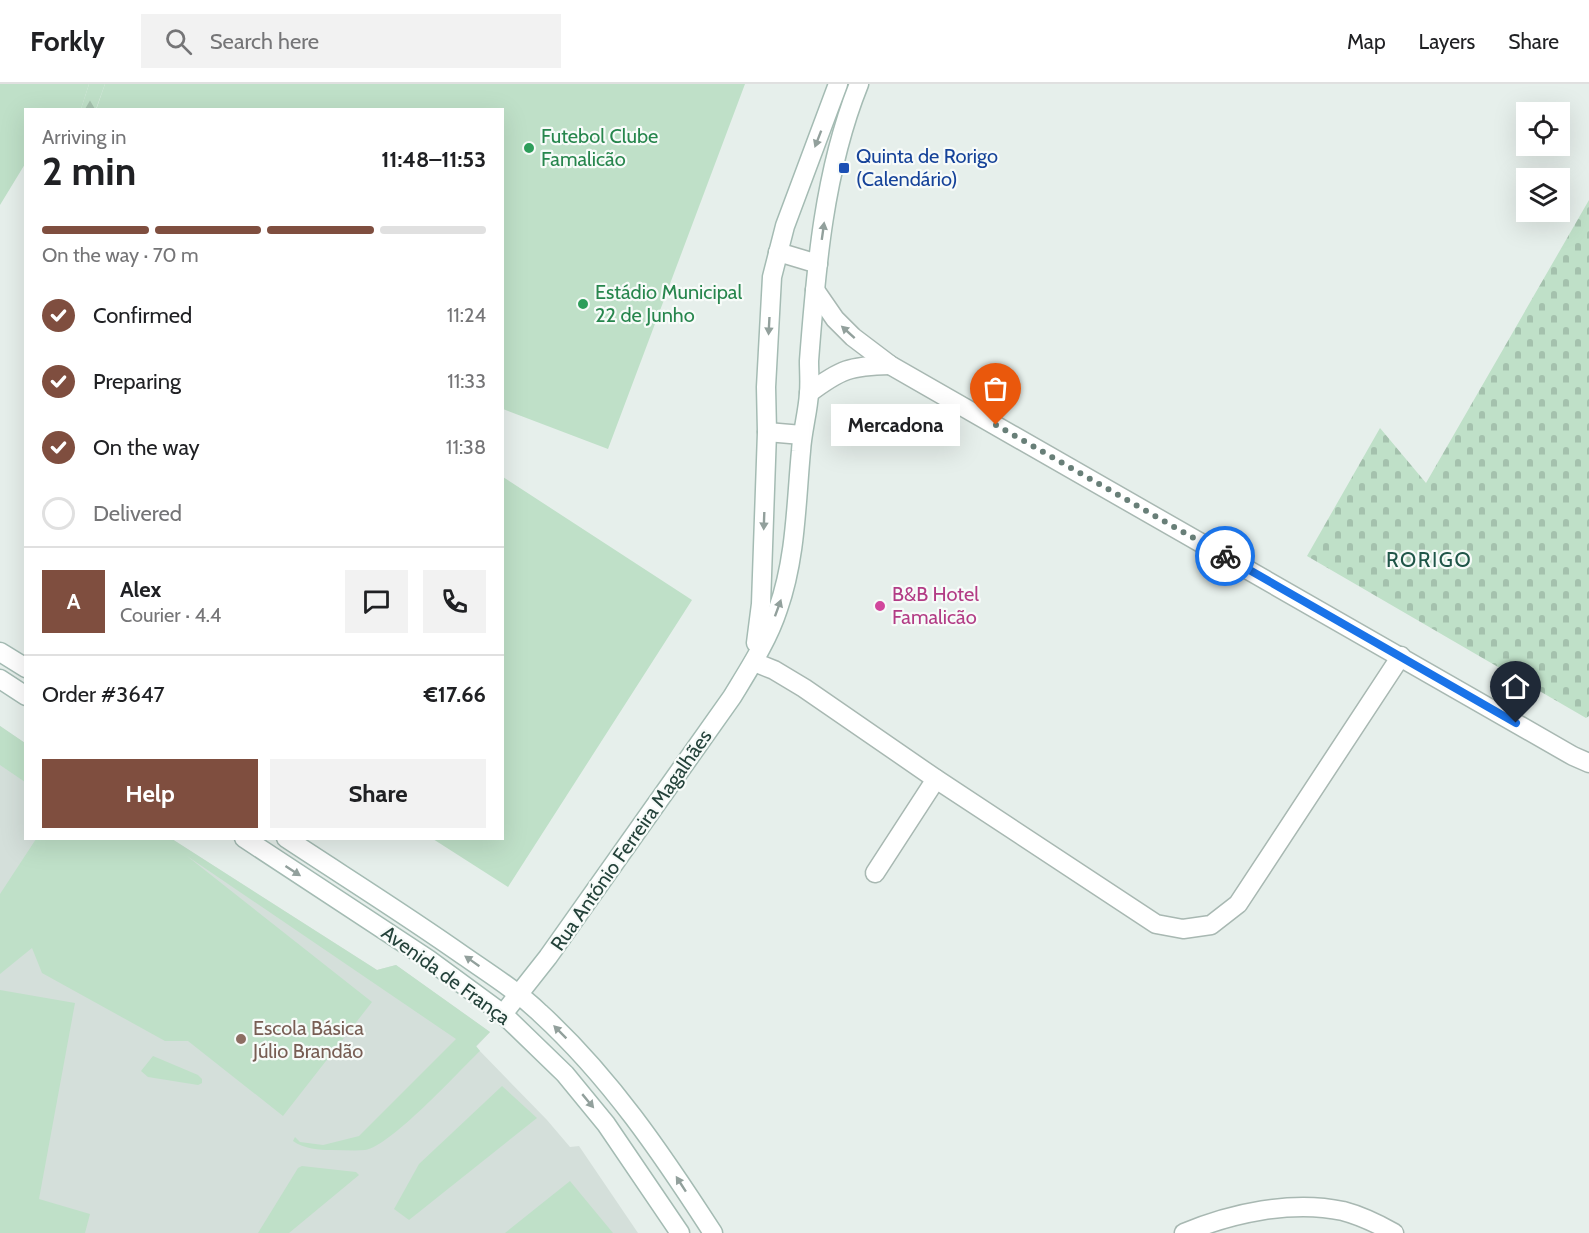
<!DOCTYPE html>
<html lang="en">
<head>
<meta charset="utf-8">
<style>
	:root { --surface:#fff; --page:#f2f2f2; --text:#202124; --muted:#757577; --line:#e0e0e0; --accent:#7f4e3f }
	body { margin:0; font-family:Cabin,sans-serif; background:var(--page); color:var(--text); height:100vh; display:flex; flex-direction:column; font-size:22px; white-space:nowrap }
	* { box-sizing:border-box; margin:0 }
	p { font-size:20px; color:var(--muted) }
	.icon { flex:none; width:33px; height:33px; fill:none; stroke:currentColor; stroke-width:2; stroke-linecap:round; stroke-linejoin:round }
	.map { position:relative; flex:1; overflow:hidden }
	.sheet { position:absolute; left:24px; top:24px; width:480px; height:732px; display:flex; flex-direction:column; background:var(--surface); border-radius:0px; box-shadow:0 6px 24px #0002 }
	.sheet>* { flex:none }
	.controls { position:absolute; left:1516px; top:18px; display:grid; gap:12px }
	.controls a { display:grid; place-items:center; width:54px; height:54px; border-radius:0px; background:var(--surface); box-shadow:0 6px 24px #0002; font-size:30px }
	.pin { position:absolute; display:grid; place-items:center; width:51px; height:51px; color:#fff; margin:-62px -26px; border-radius:50% 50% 50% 0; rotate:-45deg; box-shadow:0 0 6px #0007 }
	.pin .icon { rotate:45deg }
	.courier { position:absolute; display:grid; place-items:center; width:60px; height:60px; margin:-30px; border:4px solid #1a73e8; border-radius:50%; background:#fff; color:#222; box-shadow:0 2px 8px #0007 }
	.bubble { position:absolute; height:42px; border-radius:0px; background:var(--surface); box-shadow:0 6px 24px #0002; font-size:20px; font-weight:700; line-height:42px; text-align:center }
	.head em { font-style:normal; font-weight:700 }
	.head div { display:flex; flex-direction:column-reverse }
	.head { display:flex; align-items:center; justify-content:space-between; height:102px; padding:0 18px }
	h1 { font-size:39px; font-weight:700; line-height:45px }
	.bar { display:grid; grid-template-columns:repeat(4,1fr); gap:9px 6px; align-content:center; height:72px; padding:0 18px }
	.bar i { height:8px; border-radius:4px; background:var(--line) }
	.bar .on { background:var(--accent) }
	.bar p { grid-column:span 4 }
	.line { display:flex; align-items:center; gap:15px; padding:0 18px; border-top:2px solid var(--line) }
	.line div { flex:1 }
	.round { display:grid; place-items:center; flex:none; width:63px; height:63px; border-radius:0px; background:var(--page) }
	ol { padding:0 18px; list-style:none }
	li { display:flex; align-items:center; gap:18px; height:66px }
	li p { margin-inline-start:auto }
	li .icon { padding:6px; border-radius:50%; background:var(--accent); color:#fff; stroke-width:4 }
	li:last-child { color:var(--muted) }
	li i { width:33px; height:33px; border:3px solid var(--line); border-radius:50% }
	.cta { display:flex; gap:12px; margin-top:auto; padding:12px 18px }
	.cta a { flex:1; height:69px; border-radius:0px; background:var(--accent); color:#fff; font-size:24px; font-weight:700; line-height:69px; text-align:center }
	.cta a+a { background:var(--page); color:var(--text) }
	header { display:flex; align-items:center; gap:36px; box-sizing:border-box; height:84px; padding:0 30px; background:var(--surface); border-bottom:2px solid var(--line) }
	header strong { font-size:28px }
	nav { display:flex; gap:33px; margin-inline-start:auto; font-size:21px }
	.search { width:420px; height:54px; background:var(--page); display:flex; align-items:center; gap:15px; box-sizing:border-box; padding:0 21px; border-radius:0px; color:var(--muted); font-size:22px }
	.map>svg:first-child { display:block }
	.built { fill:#d4dfda }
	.grass { fill:#bfe0c8 }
	.forest { fill:url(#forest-firs) }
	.cemetery { fill:url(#cemetery-stones) }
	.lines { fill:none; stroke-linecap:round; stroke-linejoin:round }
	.street-casing { stroke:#a8b8b2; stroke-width:21 }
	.secondary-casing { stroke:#a4bbb3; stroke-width:21 }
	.street { stroke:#fff; stroke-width:18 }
	.secondary { stroke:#fff; stroke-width:18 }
	.oneway { fill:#92a09c }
	.done { stroke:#687f78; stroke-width:6; stroke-dasharray:0 10.8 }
	.route { stroke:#1a73e8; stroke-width:8 }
	.leisure-dot { fill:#2e9e5b; stroke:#f7fbf9; stroke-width:2 }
	.transit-dot { fill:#1a4fb4; stroke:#f7fbf9; stroke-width:2 }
	.hotel-dot { fill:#d1479c; stroke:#f7fbf9; stroke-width:2 }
	.education-dot { fill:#8d6e63; stroke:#f7fbf9; stroke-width:2 }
	.labels { text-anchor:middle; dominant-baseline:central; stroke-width:4.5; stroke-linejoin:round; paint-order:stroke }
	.leisure-label { font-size:20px; fill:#27864d; stroke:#f7fbf9; text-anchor:start }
	.transit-label { font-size:20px; fill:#164399; stroke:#f7fbf9; text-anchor:start }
	.hotel-label { font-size:20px; fill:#b23c85; stroke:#f7fbf9; text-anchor:start }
	.street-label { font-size:20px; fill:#24423a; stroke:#f7fbf9 }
	.education-label { font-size:20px; fill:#785e54; stroke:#f7fbf9; text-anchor:start }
	.neighbourhood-label { font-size:21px; letter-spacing:1.5px; fill:#1f5548; stroke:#f7fbf9 }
</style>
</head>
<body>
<header>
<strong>Forkly</strong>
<div class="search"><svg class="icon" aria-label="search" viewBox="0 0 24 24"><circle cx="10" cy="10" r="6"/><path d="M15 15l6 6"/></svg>Search here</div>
<nav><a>Map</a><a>Layers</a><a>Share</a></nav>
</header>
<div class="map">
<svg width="1589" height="1149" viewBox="0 0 1589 1149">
	<defs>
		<pattern id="forest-firs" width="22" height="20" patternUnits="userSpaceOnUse" patternTransform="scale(1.5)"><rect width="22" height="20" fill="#bfe0c8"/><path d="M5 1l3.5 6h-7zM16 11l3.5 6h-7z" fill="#a4c1ad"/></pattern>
		<pattern id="cemetery-stones" width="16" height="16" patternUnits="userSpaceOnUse" patternTransform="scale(1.5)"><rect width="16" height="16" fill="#bfe0c8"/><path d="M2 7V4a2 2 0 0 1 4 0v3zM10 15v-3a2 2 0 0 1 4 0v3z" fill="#a4c1ad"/></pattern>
	</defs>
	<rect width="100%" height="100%" fill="#e6efeb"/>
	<!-- built -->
	<polygon class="built" points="0,642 25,659 26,754 172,755 377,886 396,881 490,948 476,963 547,1036 570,1063 579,1062 638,1149 0,1149"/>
	<!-- grass -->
	<g class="grass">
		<polygon points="0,0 89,0 81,25 26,26 25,80 0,121"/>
		<polygon points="105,0 745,0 608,365 503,325 502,26 96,26"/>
		<polygon points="503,393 692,516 508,803 433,755 502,754"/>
		<polygon points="0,642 25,659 25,698 0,681"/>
		<path d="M36 755H172L377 886 396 881 490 948 476 962 480 967C458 988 391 1062 365 1066 355 1067 343 1066 332 1066 319 1066 304 1065 293 1057L295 1053 300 1058 323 1061 359 1052 456 955 187 772 372 918 283 1032 188 957H165L42 889 32 864 0 890V810Z"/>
		<polygon points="0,906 75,919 39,1115 90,1130 85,1149 0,1149"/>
		<polygon points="153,972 198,991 202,995 202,999 198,1001 148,993 141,987"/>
		<polygon points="502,1002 537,1034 409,1136 394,1125 419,1080"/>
		<polygon points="302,1082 356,1088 359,1091 289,1149 258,1149 298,1084"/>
		<polygon points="570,1097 613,1149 505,1149"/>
	</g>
	<!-- forest -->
	<polygon class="forest" points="89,0 105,0 96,25 81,25"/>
	<!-- cemetery -->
	<polygon class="cemetery" points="1589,116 1589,632 1586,634 1307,472 1380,344 1426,399"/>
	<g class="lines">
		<defs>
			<g id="street">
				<polyline points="778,168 818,180"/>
				<polyline points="815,206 835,235 853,253 890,281 1573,672 1589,679"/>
				<path d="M809 309C841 285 850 282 890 281"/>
				<polyline points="767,348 802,351"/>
				<polyline points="754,578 774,586 804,604 936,695 1156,840 1183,845 1211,841 1238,820 1401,572"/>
				<polyline points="875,789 936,695"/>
				<path d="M1184 1149C1232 1129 1292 1116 1343 1127 1362 1132 1378 1140 1394 1149"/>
			</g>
			<g id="secondary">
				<polyline points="756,559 761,520 767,348 766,303 772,193 785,142 838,0"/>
				<polyline points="0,568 26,584"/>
				<polyline points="0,595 26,612"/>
				<polyline points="244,754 428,875 503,930 565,990 606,1040 680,1149"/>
				<path d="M286 754C345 793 406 831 464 872 490 890 517 907 540 929 610 993 662 1070 713 1149"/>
				<path d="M503 930 548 873 732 613C749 585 768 556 778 525 796 474 796 420 801 367 802 348 808 328 809 309 810 298 809 287 809 277 816 184 824 87 859 0"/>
			</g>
		</defs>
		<!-- street casing -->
		<use href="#street" class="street-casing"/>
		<!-- secondary casing -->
		<use href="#secondary" class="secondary-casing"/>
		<!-- street -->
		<use href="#street" class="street"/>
		<!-- secondary -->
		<use href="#secondary" class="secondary"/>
	</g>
	<!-- one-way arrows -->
	<defs><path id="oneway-solid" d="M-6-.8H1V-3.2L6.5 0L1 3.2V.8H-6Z" transform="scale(1.5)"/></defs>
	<g class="oneway">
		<use href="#oneway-solid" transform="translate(818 55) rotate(111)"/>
		<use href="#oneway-solid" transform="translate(823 147) rotate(-82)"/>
		<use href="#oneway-solid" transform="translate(769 242) rotate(93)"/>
		<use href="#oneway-solid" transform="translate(848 248) rotate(-138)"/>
		<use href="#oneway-solid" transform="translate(764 437) rotate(92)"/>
		<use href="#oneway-solid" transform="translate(778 524) rotate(-70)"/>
		<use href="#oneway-solid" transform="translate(293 787) rotate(33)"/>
		<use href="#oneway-solid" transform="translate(472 877) rotate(-145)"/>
		<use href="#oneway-solid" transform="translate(560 948) rotate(-135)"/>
		<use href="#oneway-solid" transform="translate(588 1017) rotate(50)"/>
		<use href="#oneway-solid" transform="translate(681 1100) rotate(-123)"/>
	</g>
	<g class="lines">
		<!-- done -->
		<polyline class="done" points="996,341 1225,472"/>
		<!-- route -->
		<polyline class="route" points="1225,472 1516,639"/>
	</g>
	<!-- markers -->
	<g class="leisure-dot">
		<circle cx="529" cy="64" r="6"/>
		<circle cx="583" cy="220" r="6"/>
	</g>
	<rect class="transit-dot" x="838" y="78" width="12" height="12" rx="3"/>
	<circle class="hotel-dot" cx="880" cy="522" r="6"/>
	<circle class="education-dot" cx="241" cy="955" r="6"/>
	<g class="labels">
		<!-- leisure labels -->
		<g class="leisure-label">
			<text x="541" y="52">Futebol Clube<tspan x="541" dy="23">Famalicão</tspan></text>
			<text x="595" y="208">Estádio Municipal<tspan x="595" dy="23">22 de Junho</tspan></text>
		</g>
		<!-- transit labels -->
		<g class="transit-label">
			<text x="856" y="72">Quinta de Rorigo<tspan x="856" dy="23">(Calendário)</tspan></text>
		</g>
		<!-- hotel labels -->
		<g class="hotel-label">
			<text x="892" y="510">B&amp;B Hotel<tspan x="892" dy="23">Famalicão</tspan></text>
		</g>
		<!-- street labels -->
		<g class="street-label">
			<text transform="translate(631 756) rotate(-55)">Rua António Ferreira Magalhães</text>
			<text transform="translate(446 891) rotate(36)">Avenida de França</text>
		</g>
		<!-- education labels -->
		<g class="education-label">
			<text x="253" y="944">Escola Básica<tspan x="253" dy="23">Júlio Brandão</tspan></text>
		</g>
		<!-- neighbourhood labels -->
		<g class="neighbourhood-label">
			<text x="1429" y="475">RORIGO</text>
		</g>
	</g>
</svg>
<div class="controls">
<a><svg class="icon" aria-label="locate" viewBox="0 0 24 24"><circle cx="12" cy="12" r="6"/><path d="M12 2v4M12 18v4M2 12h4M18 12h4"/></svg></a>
<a><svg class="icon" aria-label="layers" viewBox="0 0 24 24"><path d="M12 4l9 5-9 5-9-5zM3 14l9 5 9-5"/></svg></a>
</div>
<div class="pin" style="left:996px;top:341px;background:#ea580c"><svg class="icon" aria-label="bag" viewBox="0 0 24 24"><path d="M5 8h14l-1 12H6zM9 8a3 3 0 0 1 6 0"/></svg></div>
<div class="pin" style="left:1516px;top:639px;background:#1f2937"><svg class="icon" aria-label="home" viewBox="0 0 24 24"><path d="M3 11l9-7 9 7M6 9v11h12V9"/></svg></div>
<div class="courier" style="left:1225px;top:472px"><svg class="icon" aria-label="bike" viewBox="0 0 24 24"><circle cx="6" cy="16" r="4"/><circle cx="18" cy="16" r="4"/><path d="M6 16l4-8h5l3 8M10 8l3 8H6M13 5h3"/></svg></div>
<div class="bubble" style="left:831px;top:320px;width:129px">Mercadona</div>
<section class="sheet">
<div class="head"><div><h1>2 min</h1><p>Arriving in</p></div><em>11:48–11:53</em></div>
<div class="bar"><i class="on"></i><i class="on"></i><i class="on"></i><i></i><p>On the way · 70 m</p></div>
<ol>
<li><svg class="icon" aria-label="check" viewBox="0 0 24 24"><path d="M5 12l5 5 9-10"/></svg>Confirmed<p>11:24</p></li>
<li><svg class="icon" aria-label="check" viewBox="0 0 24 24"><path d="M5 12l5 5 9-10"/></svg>Preparing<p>11:33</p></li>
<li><svg class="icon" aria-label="check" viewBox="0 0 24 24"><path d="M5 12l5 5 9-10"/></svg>On the way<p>11:38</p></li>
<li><i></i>Delivered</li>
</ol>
<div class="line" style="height:108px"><b class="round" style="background:var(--accent);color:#fff">A</b><div><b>Alex</b><p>Courier · 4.4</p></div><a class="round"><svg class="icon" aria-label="chat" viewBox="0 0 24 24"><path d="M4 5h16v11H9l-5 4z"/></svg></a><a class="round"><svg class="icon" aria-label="phone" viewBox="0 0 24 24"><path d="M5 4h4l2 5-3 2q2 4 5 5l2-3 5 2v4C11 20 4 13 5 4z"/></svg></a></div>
<div class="line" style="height:78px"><div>Order #3647</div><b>€17.66</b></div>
<div class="cta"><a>Help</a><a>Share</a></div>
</section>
</div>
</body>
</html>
